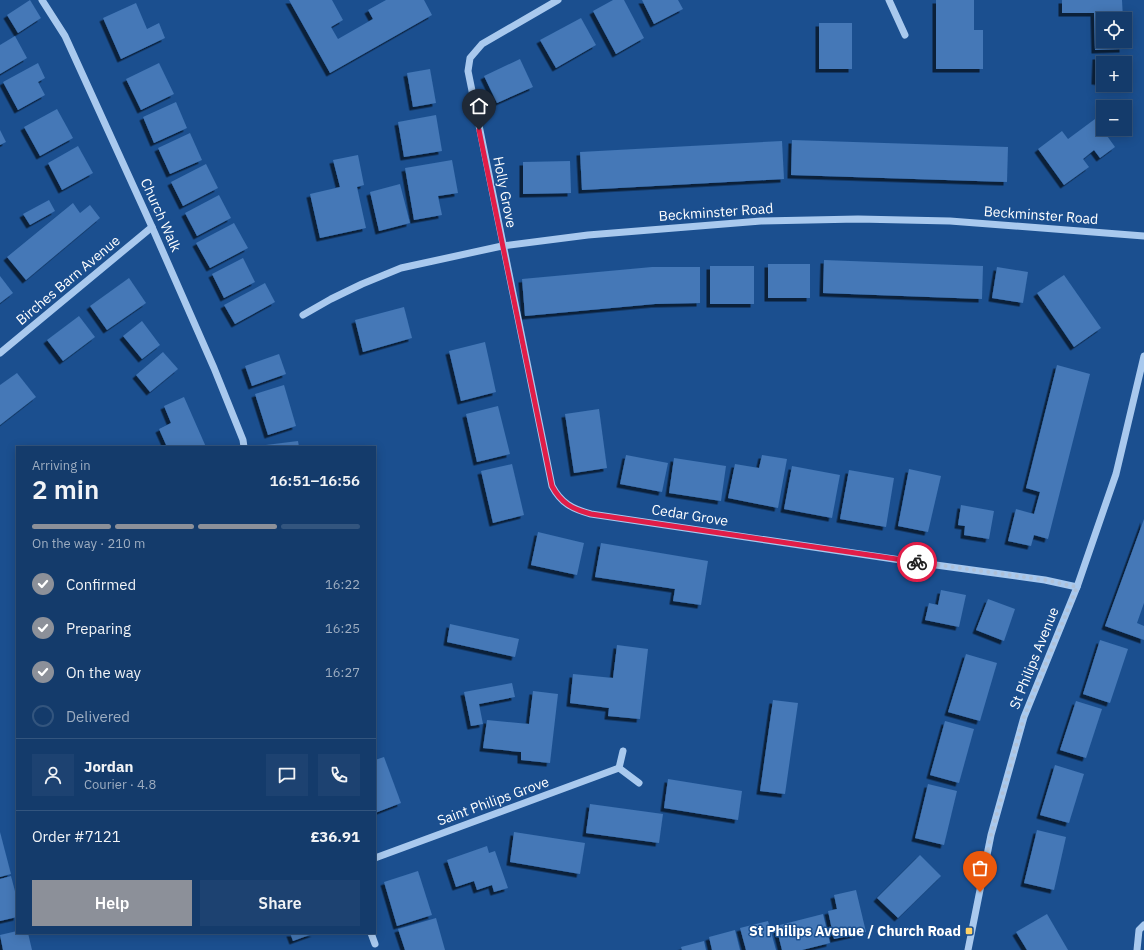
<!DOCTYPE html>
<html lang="en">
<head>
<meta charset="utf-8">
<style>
	:root { --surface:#143b6b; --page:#1d4271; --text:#f1f3f6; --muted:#9dadc1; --line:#33557e; --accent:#8c9099 }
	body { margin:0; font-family:"IBM Plex Sans",sans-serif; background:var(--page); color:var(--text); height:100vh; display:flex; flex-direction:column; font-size:15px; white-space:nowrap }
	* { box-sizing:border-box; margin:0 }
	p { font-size:13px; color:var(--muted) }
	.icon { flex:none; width:22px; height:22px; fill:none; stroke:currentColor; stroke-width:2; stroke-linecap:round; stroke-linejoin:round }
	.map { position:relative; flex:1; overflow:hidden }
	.side { position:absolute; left:16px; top:446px; width:360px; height:488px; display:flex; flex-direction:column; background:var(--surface); border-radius:0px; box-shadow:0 2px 10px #0003,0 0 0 1px var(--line) }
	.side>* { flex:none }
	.buttons { position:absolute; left:1096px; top:12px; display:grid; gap:8px }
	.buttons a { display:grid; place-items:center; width:36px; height:36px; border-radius:0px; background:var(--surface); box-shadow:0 2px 10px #0003,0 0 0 1px var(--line); font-size:20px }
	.pin { position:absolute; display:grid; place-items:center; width:34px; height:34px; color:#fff; margin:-41px -17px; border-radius:50% 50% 50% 0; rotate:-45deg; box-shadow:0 0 4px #0007 }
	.pin .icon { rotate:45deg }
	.courier { position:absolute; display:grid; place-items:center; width:40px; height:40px; margin:-20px; border:3px solid #e11d48; border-radius:50%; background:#fff; color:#222; box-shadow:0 1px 5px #0007 }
	.summary em { font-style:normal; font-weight:600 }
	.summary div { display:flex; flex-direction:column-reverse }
	.summary { display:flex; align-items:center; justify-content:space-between; height:68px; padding:0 16px }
	h1 { font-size:26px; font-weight:600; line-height:30px }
	.bar { display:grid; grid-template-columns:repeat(4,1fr); gap:6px 4px; align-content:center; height:48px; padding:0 16px }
	.bar i { height:5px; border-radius:3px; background:var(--line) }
	.bar .active { background:var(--accent) }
	.bar p { grid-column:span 4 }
	.line { display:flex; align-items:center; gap:10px; padding:0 16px; border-top:1px solid var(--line) }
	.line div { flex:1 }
	.round { display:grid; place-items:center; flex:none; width:42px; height:42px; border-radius:0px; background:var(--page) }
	ol { padding:0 16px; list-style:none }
	li { display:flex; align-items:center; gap:12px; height:44px }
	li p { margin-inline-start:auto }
	li .icon { padding:4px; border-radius:50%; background:var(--accent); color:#fff; stroke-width:4 }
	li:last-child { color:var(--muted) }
	li i { width:22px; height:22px; border:2px solid var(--line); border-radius:50% }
	.button { display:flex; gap:8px; margin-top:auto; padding:8px 16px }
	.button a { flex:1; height:46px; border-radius:0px; background:var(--accent); color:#fff; font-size:16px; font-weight:600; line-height:46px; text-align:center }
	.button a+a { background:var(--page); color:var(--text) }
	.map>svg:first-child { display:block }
	.building { fill:#4478b7; filter:url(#shadow) }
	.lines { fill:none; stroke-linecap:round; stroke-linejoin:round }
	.minor { stroke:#a9c9ee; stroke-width:7 }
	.done { stroke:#afc1d8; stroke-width:4; stroke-dasharray:0 7.2 }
	.route { stroke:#e11d48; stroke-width:5 }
	.poi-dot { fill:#ffd166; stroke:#1b4f8f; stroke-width:1.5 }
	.labels { text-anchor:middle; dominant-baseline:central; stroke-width:3; stroke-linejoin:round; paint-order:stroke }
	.street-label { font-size:14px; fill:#fff; stroke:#1b4f8f }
	.poi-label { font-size:14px; font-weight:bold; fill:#fff; stroke:#1b4f8f; text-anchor:end }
</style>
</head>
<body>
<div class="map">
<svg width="1144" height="950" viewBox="0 0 1144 950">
	<defs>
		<filter id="shadow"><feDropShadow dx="-3.5" dy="3.5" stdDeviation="0" flood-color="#0009"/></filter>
	</defs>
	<rect width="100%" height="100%" fill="#1b4f8f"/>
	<!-- building -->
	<g class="building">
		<polygon points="30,0 41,18 18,33 7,15"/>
		<polygon points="289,0 332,0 343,20 331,27 338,39 373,19 368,10 386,0 424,0 432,15 330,73"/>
		<polygon points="613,0 624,0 644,38 616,54 593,11"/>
		<polygon points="642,0 678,0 683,9 654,24"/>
		<polygon points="936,0 974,0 974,30 983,30 983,69 936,69"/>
		<polygon points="1062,0 1122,0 1123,19 1103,19 1103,41 1123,41 1123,49 1095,50 1094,13 1062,13"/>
		<polygon points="136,3 147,29 159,23 165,38 121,59 103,18"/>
		<polygon points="581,18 596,45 556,68 540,40"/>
		<rect x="819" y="23" width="33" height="46"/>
		<polygon points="15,36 27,58 0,74 0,45"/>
		<polygon points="1096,56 1127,56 1127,82 1125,82 1125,63 1103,63 1103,82 1095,81"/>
		<polygon points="520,59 533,87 497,103 484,76"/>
		<polygon points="38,63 45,78 38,82 45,95 18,110 3,82"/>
		<polygon points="159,63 174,94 141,110 126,79"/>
		<polygon points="430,69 436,103 413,107 407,73"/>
		<polygon points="176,102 187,128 154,143 143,117"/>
		<polygon points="57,109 73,138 40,156 24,127"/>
		<polygon points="436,115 442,151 404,157 398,122"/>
		<polygon points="1095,119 1115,147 1100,158 1094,150 1083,159 1089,167 1064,185 1038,149 1062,131 1068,139"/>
		<polygon points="0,130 6,142 0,145"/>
		<polygon points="190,133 202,160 170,174 158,148"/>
		<polygon points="792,140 1008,147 1007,182 791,175"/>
		<polygon points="782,141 784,179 582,190 580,152"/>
		<polygon points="78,146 93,173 62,190 48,163"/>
		<polygon points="358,155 364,185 357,187 366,228 320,238 310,194 340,187 333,160"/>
		<polygon points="452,160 458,193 438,196 442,215 414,220 405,168"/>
		<polygon points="570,161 571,193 523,194 523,162"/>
		<polygon points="206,164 218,188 183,206 171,182"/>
		<polygon points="400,184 410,223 379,231 370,192"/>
		<polygon points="219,195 231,218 197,236 185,213"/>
		<polygon points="49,200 55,211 30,225 23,214"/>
		<polygon points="73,203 80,213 90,205 100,218 26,280 7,257"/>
		<polygon points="234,223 248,248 210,268 196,243"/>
		<polygon points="243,258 255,282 224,298 212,274"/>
		<polygon points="824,260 983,266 982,299 823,293"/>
		<rect x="768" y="264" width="42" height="34"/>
		<rect x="710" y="266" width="44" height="38"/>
		<polygon points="652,267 700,267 700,303 655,304 525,316 522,279"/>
		<polygon points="997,267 1028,272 1023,303 992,298"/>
		<polygon points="1064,275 1101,328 1074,347 1037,293"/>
		<polygon points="0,276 13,293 0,303"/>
		<polygon points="129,278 146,303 107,330 90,306"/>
		<polygon points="265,283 275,302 235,324 224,305"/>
		<polygon points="404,307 412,338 363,352 355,320"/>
		<polygon points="79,316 95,337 63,361 47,340"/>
		<polygon points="142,321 160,345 142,359 123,336"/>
		<polygon points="485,342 496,392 461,401 449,351"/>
		<polygon points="163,352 178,369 150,392 136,375"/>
		<polygon points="279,354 286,374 252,386 245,366"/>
		<polygon points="1057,365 1090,374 1048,539 1034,535 1031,546 1008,541 1016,509 1034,514 1040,492 1026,488"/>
		<polygon points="17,373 36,397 0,425 0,385"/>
		<polygon points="284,385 296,426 268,435 255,394"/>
		<polygon points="184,397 206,447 167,447 159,429 171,423 164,406"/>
		<polygon points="498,406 510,454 477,462 466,414"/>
		<polygon points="599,409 607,468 574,473 565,414"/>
		<polygon points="298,441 299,447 266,447 266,445"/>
		<polygon points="626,455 668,463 662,492 620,484"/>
		<polygon points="762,455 787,459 778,508 728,498 735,464 759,468"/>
		<polygon points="674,458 726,466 721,501 669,493"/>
		<polygon points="512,464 524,515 493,523 481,471"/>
		<polygon points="792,466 840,475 832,518 784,509"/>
		<polygon points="909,469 941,476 928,532 898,526"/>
		<polygon points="849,470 894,478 886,527 840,519"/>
		<polygon points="961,505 994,511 989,539 964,535 965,526 958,525"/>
		<polygon points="1144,519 1144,603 1137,623 1144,626 1144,640 1105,626"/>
		<polygon points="538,532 584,543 577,575 531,565"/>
		<polygon points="601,543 708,561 701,605 673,601 675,589 595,577"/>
		<polygon points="941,590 966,595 959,627 925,620 929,603 938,605"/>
		<polygon points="988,599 1015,609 1004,641 976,630"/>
		<polygon points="450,624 519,639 515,657 447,642"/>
		<polygon points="1100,640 1128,649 1110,703 1083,694"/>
		<polygon points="617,645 648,649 640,719 608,716 609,708 570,703 573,674 613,678"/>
		<polygon points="966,654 997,663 980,721 948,712"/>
		<polygon points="512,683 515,697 479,704 483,724 471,726 464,692"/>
		<polygon points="533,691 558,694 550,763 521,760 521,752 483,748 487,720 529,724"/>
		<polygon points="773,700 798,703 785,794 760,791"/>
		<polygon points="1076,701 1102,709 1086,758 1060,750"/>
		<polygon points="945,721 974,729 959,783 930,775"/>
		<polygon points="384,757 401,803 375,813 375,760"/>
		<polygon points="1055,765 1084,774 1069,823 1040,815"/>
		<polygon points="668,779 742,791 738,820 664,808"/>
		<polygon points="928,784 957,791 944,845 915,838"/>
		<polygon points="590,804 663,814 659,843 586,833"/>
		<polygon points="1037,830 1066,837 1054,890 1024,883"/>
		<polygon points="0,832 11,874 0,877"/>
		<polygon points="514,832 585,843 580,874 510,862"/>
		<polygon points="487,846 489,853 495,851 508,888 494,892 492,885 477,890 474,881 456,887 447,860"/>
		<polygon points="920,855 941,876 898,918 877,898"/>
		<polygon points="418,871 432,915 397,926 384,882"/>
		<polygon points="11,876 17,899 17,917 0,921 0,879"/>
		<polygon points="856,890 866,932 834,939 828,911 837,909 834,895"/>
		<polygon points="823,914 830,943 802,950 782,950 776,926"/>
		<polygon points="1047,914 1068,950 1027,950 1016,932"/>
		<polygon points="436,918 445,950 405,950 398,929"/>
		<polygon points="768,921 776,950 746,950 740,928"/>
		<polygon points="735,930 740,950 712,950 709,937"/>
		<polygon points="17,931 17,933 28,933 32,950 3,950 0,935"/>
		<polygon points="290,933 315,933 293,941"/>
		<polygon points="704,941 706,950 682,950 681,947"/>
	</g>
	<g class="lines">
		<!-- minor -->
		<g class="minor">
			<polyline points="42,0 65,36 152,227 214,368 243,440 244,447"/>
			<path d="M558 0 482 44 470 58 468 71 552 486C561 503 572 509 591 514L914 562 1045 580 1077 587"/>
			<polyline points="889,0 905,35"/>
			<polyline points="303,315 331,299 362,284 401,268 502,246 588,235 761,221 858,219 950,221 1144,236"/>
			<polyline points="0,353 152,227"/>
			<polyline points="623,751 619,768 639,783"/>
			<polyline points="375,858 619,768"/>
			<polyline points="371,933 375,944"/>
			<polyline points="968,950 991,835 1024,717 1077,587 1116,474 1144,356"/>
			<polyline points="1137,950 1139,930 1144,925"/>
		</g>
	</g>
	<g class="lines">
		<!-- done -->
		<polyline class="done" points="917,562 1045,580 1077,587 1024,717 991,835 980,892"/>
		<!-- route -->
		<path class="route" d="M479 130 552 486C561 503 572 509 591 514L917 562"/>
	</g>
	<!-- markers -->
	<rect class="poi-dot" x="965" y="927" width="8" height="8" rx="2"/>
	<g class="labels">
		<!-- street labels -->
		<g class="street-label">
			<text transform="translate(505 192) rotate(79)">Holly Grove</text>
			<text transform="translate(716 212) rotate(-4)">Beckminster Road</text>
			<text transform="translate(161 215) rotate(66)">Church Walk</text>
			<text transform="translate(1041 215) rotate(4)">Beckminster Road</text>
			<text transform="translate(68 280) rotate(-40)">Birches Barn Avenue</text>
			<text transform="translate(690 515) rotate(9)">Cedar Grove</text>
			<text transform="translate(1034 658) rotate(-68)">St Philips Avenue</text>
			<text transform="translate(493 801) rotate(-20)">Saint Philips Grove</text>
		</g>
		<!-- poi labels -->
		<g class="poi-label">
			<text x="961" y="931">St Philips Avenue / Church Road</text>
		</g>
	</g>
</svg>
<div class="buttons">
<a><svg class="icon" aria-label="locate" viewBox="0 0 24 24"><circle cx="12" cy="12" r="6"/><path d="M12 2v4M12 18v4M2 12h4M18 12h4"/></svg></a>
<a>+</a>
<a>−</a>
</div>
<div class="pin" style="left:980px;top:892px;background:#ea580c"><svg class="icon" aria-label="bag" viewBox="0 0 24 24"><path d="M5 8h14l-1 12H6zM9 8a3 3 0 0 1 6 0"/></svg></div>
<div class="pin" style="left:479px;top:130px;background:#1f2937"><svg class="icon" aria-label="home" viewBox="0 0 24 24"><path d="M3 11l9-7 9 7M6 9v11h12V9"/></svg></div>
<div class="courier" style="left:917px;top:562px"><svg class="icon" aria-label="bike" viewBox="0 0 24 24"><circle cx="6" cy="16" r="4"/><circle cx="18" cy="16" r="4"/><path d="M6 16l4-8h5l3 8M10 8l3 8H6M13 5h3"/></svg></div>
<section class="side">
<div class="summary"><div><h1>2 min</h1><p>Arriving in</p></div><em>16:51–16:56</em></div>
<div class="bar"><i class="active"></i><i class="active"></i><i class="active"></i><i></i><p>On the way · 210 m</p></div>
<ol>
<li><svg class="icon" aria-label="check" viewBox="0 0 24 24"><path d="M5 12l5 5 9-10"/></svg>Confirmed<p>16:22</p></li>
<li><svg class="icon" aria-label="check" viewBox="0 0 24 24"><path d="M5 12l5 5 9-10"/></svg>Preparing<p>16:25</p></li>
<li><svg class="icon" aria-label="check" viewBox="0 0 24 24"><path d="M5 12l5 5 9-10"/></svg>On the way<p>16:27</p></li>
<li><i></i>Delivered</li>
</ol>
<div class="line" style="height:72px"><a class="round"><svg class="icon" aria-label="person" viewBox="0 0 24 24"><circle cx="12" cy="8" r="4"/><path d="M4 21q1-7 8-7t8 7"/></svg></a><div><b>Jordan</b><p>Courier · 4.8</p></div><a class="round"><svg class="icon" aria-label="chat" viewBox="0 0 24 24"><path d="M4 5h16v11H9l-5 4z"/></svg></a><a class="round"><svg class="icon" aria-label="phone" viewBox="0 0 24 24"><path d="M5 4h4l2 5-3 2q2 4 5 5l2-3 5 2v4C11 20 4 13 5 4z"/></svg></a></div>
<div class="line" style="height:52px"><div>Order #7121</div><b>£36.91</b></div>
<div class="button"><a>Help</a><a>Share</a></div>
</section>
</div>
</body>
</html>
